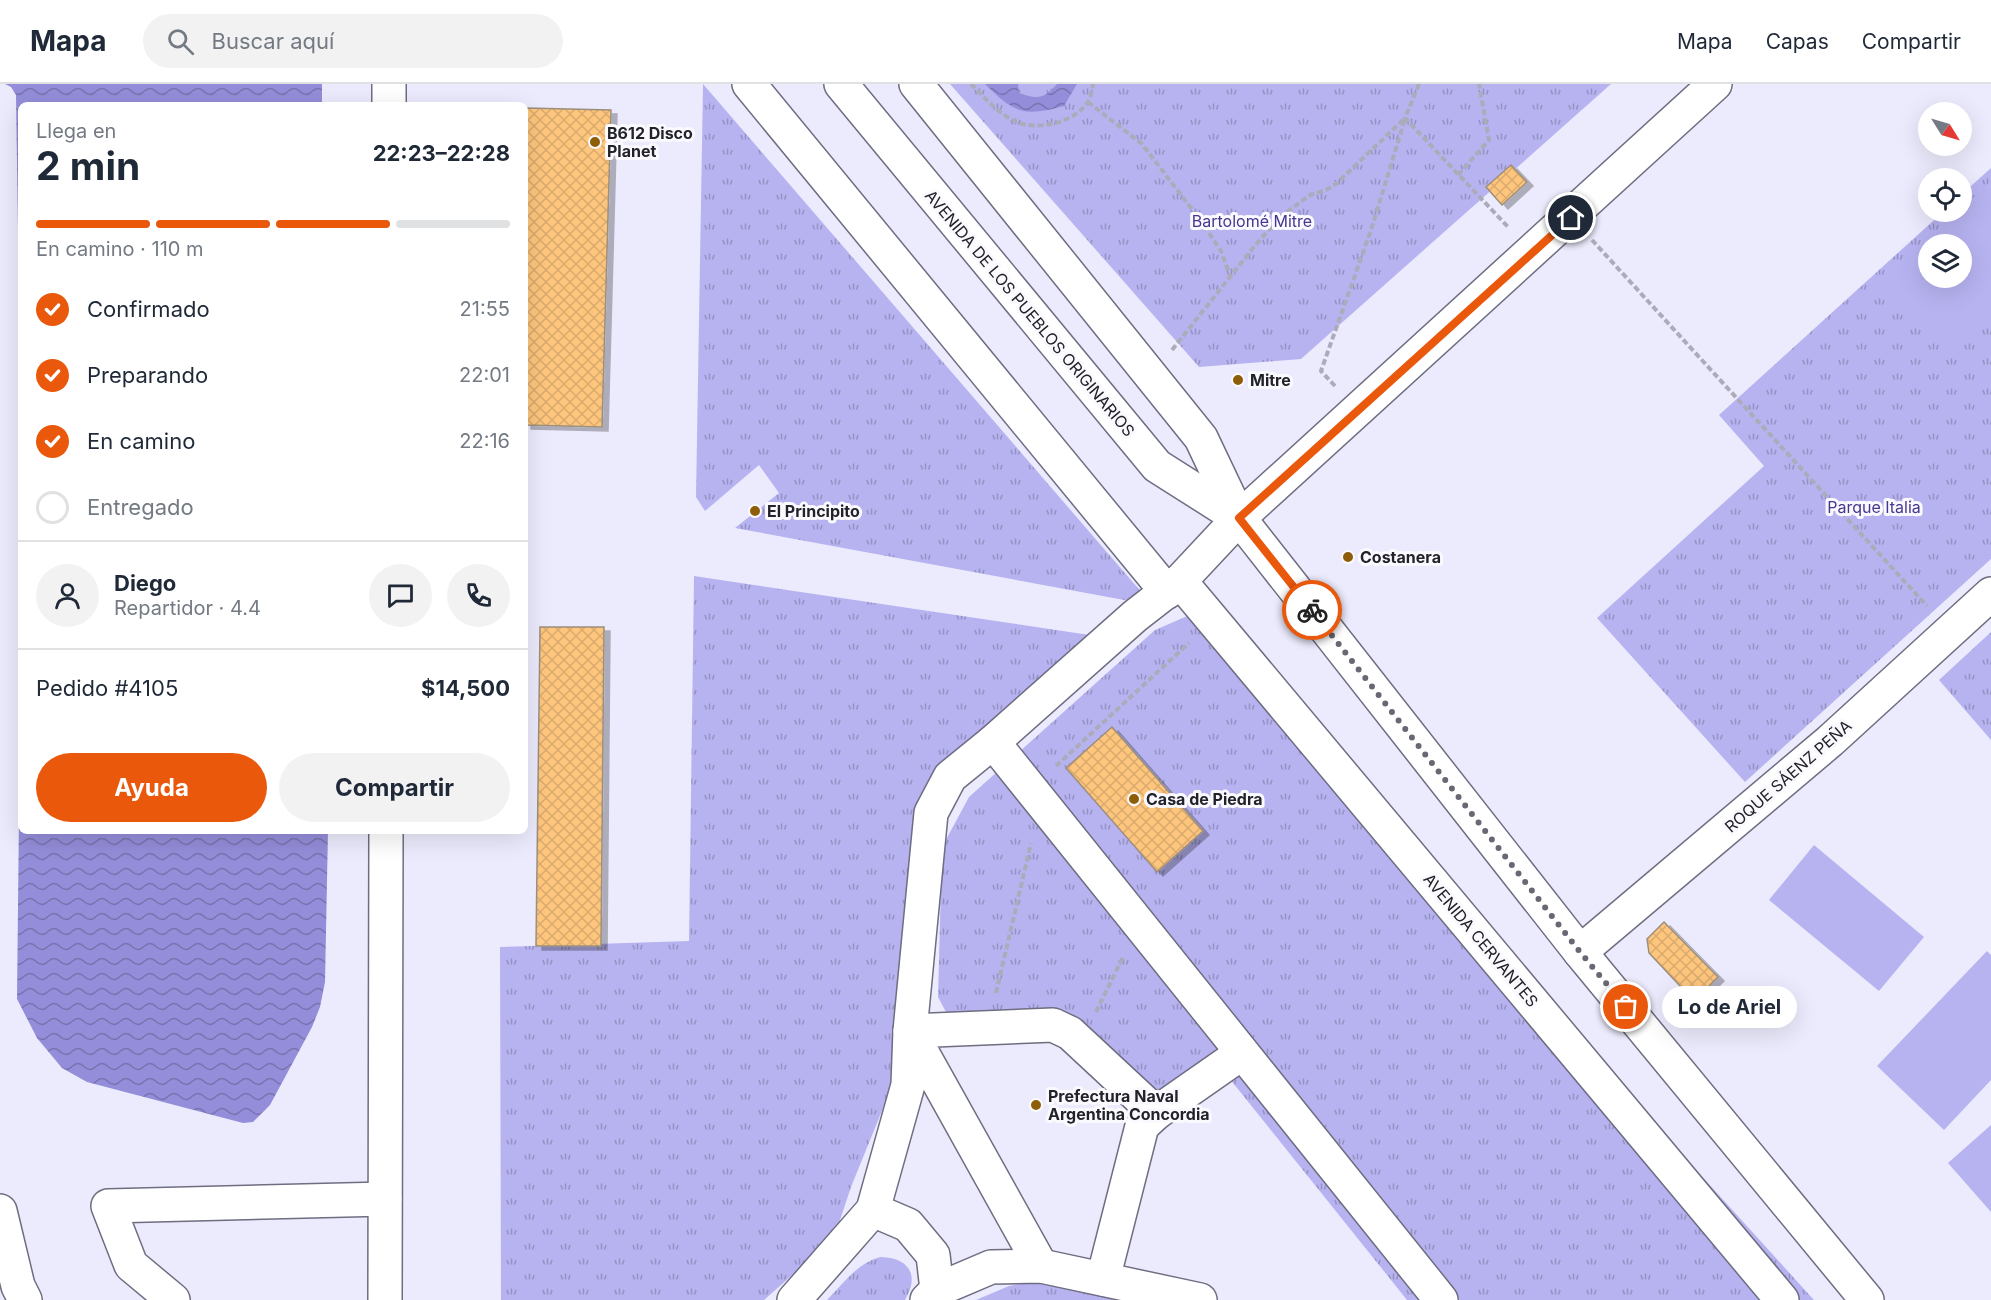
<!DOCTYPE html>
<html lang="es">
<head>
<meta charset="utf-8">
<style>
	:root { --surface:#fff; --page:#f2f2f3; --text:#1f2937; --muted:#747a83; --line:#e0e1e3; --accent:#ea580c }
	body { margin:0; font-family:Inter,sans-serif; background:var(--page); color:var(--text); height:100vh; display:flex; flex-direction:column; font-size:22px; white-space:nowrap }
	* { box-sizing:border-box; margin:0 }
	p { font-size:20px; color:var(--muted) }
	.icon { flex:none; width:33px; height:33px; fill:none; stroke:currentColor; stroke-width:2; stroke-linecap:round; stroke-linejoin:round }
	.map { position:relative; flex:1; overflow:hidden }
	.panel { position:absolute; left:18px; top:18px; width:510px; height:732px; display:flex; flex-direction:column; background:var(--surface); border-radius:9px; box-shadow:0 6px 24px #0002 }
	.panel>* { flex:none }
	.needle { width:39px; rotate:127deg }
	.buttons { position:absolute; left:1918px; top:18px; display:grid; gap:12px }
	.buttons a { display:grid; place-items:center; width:54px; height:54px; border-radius:50%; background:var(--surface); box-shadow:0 6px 24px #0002; font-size:30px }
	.pin { position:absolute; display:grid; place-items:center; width:51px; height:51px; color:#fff; margin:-26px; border:3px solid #fff; border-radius:50%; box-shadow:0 2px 6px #0007 }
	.courier { position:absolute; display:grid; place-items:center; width:60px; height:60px; margin:-30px; border:4px solid #ea580c; border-radius:50%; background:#fff; color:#222; box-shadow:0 2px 8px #0007 }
	.bubble { position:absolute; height:42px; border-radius:21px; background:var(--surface); box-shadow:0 6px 24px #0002; font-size:20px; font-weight:700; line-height:42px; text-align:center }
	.headline em { font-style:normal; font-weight:700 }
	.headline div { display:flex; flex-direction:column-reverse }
	.headline { display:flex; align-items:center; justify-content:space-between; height:102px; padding:0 18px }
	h1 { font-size:39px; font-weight:700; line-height:45px }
	.bar { display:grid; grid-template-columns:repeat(4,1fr); gap:9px 6px; align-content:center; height:72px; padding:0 18px }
	.bar i { height:8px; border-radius:4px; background:var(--line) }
	.bar .active { background:var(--accent) }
	.bar p { grid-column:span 4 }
	.line { display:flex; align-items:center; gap:15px; padding:0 18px; border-top:2px solid var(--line) }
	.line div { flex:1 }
	.round { display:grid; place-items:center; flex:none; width:63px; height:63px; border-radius:32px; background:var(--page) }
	ol { padding:0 18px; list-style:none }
	li { display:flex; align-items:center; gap:18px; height:66px }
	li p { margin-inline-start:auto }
	li .icon { padding:6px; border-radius:50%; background:var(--accent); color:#fff; stroke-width:4 }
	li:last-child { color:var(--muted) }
	li i { width:33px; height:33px; border:3px solid var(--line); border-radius:50% }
	.action { display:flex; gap:12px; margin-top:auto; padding:12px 18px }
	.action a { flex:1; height:69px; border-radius:36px; background:var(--accent); color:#fff; font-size:24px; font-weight:700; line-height:69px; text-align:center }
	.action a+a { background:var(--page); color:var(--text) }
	header { display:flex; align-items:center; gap:36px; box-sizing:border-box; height:84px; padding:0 30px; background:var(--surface); border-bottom:2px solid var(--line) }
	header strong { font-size:28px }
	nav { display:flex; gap:33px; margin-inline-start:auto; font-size:21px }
	.search { width:420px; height:54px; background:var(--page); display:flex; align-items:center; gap:15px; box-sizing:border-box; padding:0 21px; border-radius:33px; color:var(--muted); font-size:22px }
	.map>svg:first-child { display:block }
	.grass { fill:url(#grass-tufts); fill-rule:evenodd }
	.pitch { fill:#b7b3f1; fill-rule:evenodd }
	.water { fill:url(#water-waves) }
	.building { fill:url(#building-cross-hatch); stroke:#9d8f7d; stroke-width:1.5; filter:url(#shadow) }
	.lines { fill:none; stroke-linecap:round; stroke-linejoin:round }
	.minor-casing { stroke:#6e6d81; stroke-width:36 }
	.path { stroke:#ababba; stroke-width:4; stroke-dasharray:6 3; stroke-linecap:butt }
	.minor { stroke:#fff; stroke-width:33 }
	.done { stroke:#686874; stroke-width:6; stroke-dasharray:0 10.8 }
	.route { stroke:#ea580c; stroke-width:8 }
	.poi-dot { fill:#8e5d08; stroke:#fafafe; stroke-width:2 }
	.labels { text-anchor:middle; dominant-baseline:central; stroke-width:6; stroke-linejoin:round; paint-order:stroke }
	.poi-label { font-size:16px; font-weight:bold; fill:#22222a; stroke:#fafafe; text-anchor:start }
	.park-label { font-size:16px; fill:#47368f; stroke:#fafafe }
	.street-label { font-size:16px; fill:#22222a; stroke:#fafafe }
</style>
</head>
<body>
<header>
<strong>Mapa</strong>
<div class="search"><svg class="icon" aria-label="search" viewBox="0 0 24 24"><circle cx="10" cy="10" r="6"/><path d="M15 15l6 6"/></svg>Buscar aquí</div>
<nav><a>Mapa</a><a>Capas</a><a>Compartir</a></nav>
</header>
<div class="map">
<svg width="1991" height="1216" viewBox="0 0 1991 1216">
	<defs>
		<pattern id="grass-tufts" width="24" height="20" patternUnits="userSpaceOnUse" patternTransform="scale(1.5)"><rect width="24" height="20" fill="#b7b3f1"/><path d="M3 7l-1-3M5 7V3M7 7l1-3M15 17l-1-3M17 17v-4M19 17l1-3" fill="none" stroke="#9491c3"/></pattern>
		<pattern id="water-waves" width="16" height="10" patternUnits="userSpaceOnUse" patternTransform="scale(1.5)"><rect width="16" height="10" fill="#948dd9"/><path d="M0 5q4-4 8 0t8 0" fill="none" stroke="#7873b0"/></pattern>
		<pattern id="building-cross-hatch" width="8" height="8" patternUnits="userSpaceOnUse" patternTransform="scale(1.5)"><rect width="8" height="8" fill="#fec67d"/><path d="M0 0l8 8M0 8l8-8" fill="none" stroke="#d9aa6c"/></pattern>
		<filter id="shadow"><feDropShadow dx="6" dy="4" stdDeviation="0" flood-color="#0004"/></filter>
	</defs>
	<rect width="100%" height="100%" fill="#ebebfd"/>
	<!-- grass -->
	<g class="grass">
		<polygon points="703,0 1143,510 1135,518 735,444 779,409 759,381 705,427 696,413"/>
		<polygon points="950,0 1611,0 1301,275 1199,283"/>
		<path d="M1991 84V475L1745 698 1597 534 1764 382 1719 331 1943 128H1962V110ZM1929 160H1962V194H1929Z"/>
		<polygon points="694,492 1096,552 945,689 896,951 890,1007 851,1103 834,1154 764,1216 501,1216 500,863 689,857"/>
		<polygon points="1192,530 1814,1216 1407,1216 1213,974 1158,1012 1089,956 947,930 938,913 942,763 969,713 1155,546"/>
		<polygon points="1991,548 1991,656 1939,596"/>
		<path d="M881 1173C909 1174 920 1191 905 1216H827C843 1200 858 1178 881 1173Z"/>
		<polygon points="1050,1194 1155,1216 976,1216 1009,1202"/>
	</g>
	<!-- pitch -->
	<g class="pitch">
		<path d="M1991 97V226L1947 266 1883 197 1958 128H1962V124ZM1929 160H1962V194H1929Z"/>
		<polygon points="1814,761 1924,853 1879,907 1769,816"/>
		<polygon points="1987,867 1991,871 1991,996 1944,1046 1877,982"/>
		<polygon points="1991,1041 1991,1128 1948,1079"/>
	</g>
	<!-- water -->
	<g class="water">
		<polygon points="5,0 322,0 322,21 21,21 21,348 16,11 11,3"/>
		<path d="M985 0H1018L1019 9C1037 15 1043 16 1057 0H1077L1064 22C1024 33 1014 29 985 0Z"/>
		<polygon points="21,546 21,747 328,747 325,898 320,923 312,943 270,1021 253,1038 243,1039 87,998 62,984 37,954 17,915"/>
	</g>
	<!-- building -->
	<g class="building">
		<polygon points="526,24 611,26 602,343 525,341"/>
		<polygon points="1511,81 1527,98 1502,121 1486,103"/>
		<polygon points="540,543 604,543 601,862 536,862"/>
		<polygon points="1112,643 1203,747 1157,788 1066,684"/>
		<polygon points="1664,838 1718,893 1694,917 1649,869 1647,855"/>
	</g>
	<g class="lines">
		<defs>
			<g id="minor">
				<polyline points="749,0 1167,508"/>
				<polyline points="841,0 1157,382 1239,434"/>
				<polyline points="916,0 1201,354 1239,434 1580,868 1867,1216"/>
				<polyline points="389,21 389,0"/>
				<polyline points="1180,497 1782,1216"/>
				<polyline points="993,658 1441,1216"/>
				<polyline points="1580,868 1830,657 1991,510"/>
				<polyline points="873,1126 908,1141 933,1171 937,1206"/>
				<polyline points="0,1127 18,1202 25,1216"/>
				<polyline points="1041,1182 910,947 1053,941 1070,949 1156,1029"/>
				<polyline points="1103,1195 1142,1042 1156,1029 1242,969"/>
				<polyline points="173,1216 131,1181 108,1122 385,1115"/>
				<polyline points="385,1216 386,747"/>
				<polyline points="794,1216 873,1126 908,1001 910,947 931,729 950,693 993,658 1135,532 1180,497 1239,434 1715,0"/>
				<polyline points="927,1216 937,1206 991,1183 1041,1182 1200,1216"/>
			</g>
		</defs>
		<!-- minor casing -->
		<use href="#minor" class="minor-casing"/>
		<!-- path -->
		<g class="path">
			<path d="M971 0C985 14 1003 35 1023 40 1045 45 1075 37 1088 18 1091 14 1092 5 1093 0"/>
			<polyline points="1419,0 1405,34 1509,144"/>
			<polyline points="1088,18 1142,60 1201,137 1221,167 1230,192"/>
			<polyline points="1458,91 1489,56 1479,0"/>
			<polyline points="1592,156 1927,522"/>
			<polyline points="1172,266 1253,164 1280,133 1310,111 1326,106 1337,99 1405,34"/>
			<polyline points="1335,302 1321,287 1371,146 1405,35"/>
			<polyline points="1056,682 1189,559"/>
			<polyline points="996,909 1031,759"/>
			<polyline points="1096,928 1123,873"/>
		</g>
		<!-- minor -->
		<use href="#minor" class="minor"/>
	</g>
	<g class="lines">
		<!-- done -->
		<polyline class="done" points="1312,526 1580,868 1626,923"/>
		<!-- route -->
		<polyline class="route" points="1312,526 1239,434 1571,134"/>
	</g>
	<!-- markers -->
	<g class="poi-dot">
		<circle cx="595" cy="58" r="6"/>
		<circle cx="1238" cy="296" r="6"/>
		<circle cx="755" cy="427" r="6"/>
		<circle cx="1348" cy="473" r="6"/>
		<circle cx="1134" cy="715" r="6"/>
		<circle cx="1036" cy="1021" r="6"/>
	</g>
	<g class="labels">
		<!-- poi labels -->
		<g class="poi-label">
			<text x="607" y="49">B612 Disco<tspan x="607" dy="18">Planet</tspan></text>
			<text x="1250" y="296">Mitre</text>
			<text x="767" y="427">El Principito</text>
			<text x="1360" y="473">Costanera</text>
			<text x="1146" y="715">Casa de Piedra</text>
			<text x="1048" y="1012">Prefectura Naval<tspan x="1048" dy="18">Argentina Concordia</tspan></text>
		</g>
		<!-- park labels -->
		<g class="park-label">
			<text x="1252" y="137">Bartolomé Mitre</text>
			<text x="1874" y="423">Parque Italia</text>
		</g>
		<!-- street labels -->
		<g class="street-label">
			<text transform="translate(1030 229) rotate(50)">AVENIDA DE LOS PUEBLOS ORIGINARIOS</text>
			<text transform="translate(1788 692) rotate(-41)">ROQUE SÁENZ PEÑA</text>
			<text transform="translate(1481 856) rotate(50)">AVENIDA CERVANTES</text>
		</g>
	</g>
</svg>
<div class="buttons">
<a><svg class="needle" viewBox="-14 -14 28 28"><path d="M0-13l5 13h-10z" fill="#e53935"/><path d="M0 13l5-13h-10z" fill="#747a83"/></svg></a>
<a><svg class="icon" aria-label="locate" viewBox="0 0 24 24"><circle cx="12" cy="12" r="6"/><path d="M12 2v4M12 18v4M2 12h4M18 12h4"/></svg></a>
<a><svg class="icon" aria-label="layers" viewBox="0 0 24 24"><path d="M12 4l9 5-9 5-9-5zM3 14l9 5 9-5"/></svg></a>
</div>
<div class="pin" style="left:1626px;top:923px;background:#ea580c"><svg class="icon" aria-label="bag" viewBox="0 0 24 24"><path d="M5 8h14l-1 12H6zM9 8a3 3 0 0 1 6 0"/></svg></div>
<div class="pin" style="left:1571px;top:134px;background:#1f2937"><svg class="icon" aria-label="home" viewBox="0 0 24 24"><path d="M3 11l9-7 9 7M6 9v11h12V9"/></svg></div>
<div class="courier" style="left:1312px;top:526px"><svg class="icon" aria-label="bike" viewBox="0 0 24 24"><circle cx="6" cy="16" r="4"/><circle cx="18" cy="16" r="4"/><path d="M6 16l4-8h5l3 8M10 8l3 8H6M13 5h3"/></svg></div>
<div class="bubble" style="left:1662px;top:902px;width:135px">Lo de Ariel</div>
<section class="panel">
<div class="headline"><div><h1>2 min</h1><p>Llega en</p></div><em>22:23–22:28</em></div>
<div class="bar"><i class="active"></i><i class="active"></i><i class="active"></i><i></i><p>En camino · 110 m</p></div>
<ol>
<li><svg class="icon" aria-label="check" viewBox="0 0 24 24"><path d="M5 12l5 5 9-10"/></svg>Confirmado<p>21:55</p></li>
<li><svg class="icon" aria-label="check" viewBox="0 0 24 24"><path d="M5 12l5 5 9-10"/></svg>Preparando<p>22:01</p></li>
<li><svg class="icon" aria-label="check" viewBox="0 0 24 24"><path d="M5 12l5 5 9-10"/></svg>En camino<p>22:16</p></li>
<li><i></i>Entregado</li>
</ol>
<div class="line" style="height:108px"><a class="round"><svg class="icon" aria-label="person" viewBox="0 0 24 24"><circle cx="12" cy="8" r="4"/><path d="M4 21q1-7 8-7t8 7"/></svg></a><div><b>Diego</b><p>Repartidor · 4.4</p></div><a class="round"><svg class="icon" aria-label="chat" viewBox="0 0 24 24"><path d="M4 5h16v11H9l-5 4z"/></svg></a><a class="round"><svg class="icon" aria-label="phone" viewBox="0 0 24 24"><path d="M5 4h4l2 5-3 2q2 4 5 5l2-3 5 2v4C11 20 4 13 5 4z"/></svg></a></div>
<div class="line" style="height:78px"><div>Pedido #4105</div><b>$14,500</b></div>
<div class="action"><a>Ayuda</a><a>Compartir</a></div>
</section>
</div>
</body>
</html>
